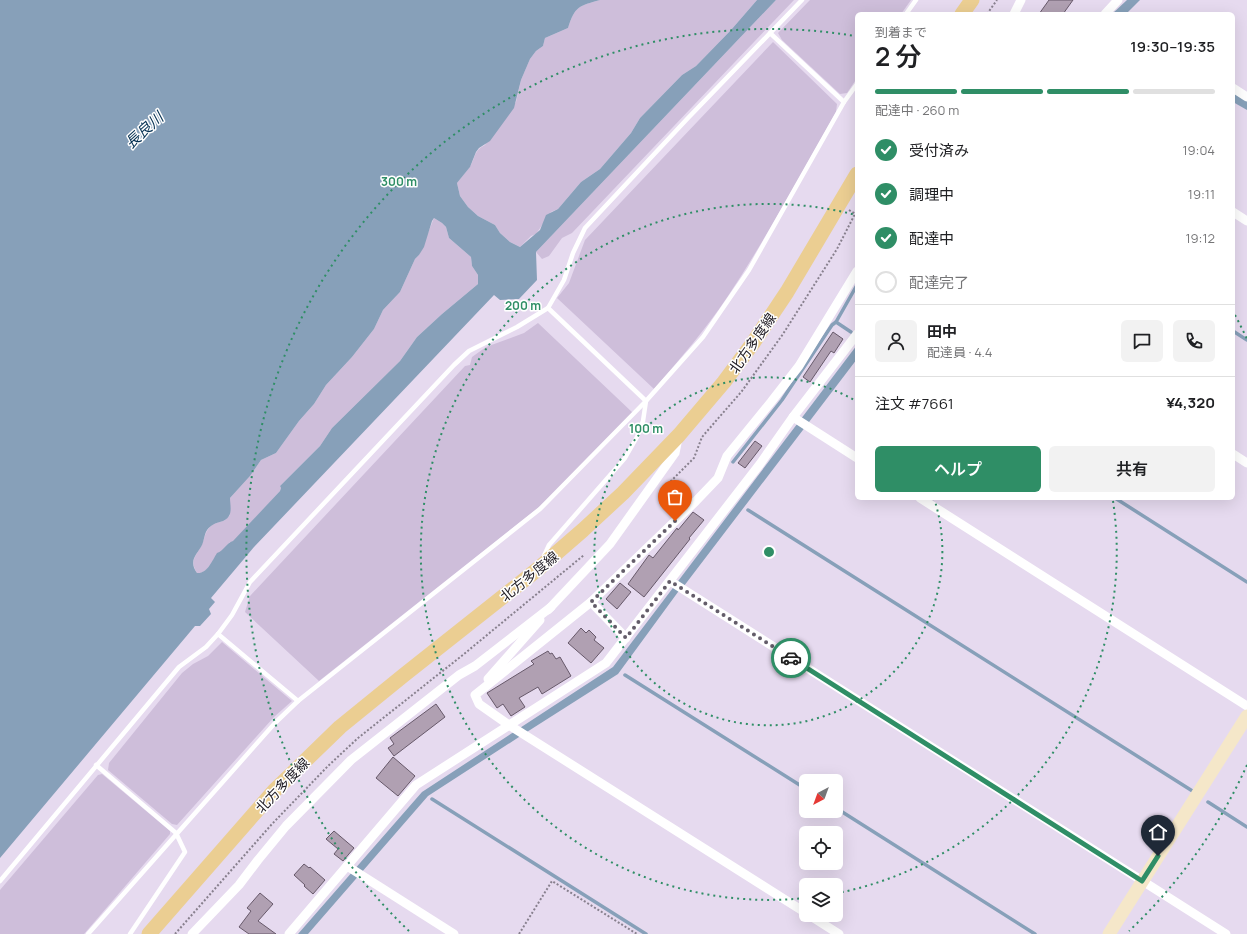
<!DOCTYPE html>
<html lang="ja">
<head>
<meta charset="utf-8">
<style>
	:root { --surface:#fff; --page:#f2f2f2; --text:#202124; --muted:#757577; --line:#e0e0e0; --accent:#2f8e66 }
	body { margin:0; font-family:Manrope,"Noto Sans JP",sans-serif; background:var(--page); color:var(--text); height:100vh; display:flex; flex-direction:column; font-size:15px; white-space:nowrap }
	* { box-sizing:border-box; margin:0 }
	p { font-size:13px; color:var(--muted) }
	.icon { flex:none; width:22px; height:22px; fill:none; stroke:currentColor; stroke-width:2; stroke-linecap:round; stroke-linejoin:round }
	.map { position:relative; flex:1; overflow:hidden }
	.details { position:absolute; left:855px; top:12px; width:380px; height:488px; display:flex; flex-direction:column; background:var(--surface); border-radius:6px; box-shadow:0 4px 16px #0002 }
	.details>* { flex:none }
	.needle { width:26px; rotate:221deg }
	.tools { position:absolute; left:799px; top:774px; display:grid; gap:8px }
	.tools a { display:grid; place-items:center; width:44px; height:44px; border-radius:6px; background:var(--surface); box-shadow:0 4px 16px #0002; font-size:20px }
	.pin { position:absolute; display:grid; place-items:center; width:34px; height:34px; color:#fff; margin:-41px -17px; border-radius:50% 50% 50% 0; rotate:-45deg; box-shadow:0 0 4px #0007 }
	.pin .icon { rotate:45deg }
	.courier { position:absolute; display:grid; place-items:center; width:40px; height:40px; margin:-20px; border:3px solid #2f8e66; border-radius:50%; background:#fff; color:#222; box-shadow:0 1px 5px #0007 }
	.summary em { font-style:normal; font-weight:600 }
	.summary div { display:flex; flex-direction:column-reverse }
	.summary { display:flex; align-items:center; justify-content:space-between; height:68px; padding:0 20px }
	h1 { font-size:26px; font-weight:600; line-height:30px }
	.bar { display:grid; grid-template-columns:repeat(4,1fr); gap:6px 4px; align-content:center; height:48px; padding:0 20px }
	.bar i { height:5px; border-radius:3px; background:var(--line) }
	.bar .on { background:var(--accent) }
	.bar p { grid-column:span 4 }
	.line { display:flex; align-items:center; gap:10px; padding:0 20px; border-top:1px solid var(--line) }
	.line div { flex:1 }
	.round { display:grid; place-items:center; flex:none; width:42px; height:42px; border-radius:6px; background:var(--page) }
	ol { padding:0 20px; list-style:none }
	li { display:flex; align-items:center; gap:12px; height:44px }
	li p { margin-inline-start:auto }
	li .icon { padding:4px; border-radius:50%; background:var(--accent); color:#fff; stroke-width:4 }
	li:last-child { color:var(--muted) }
	li i { width:22px; height:22px; border:2px solid var(--line); border-radius:50% }
	.cta { display:flex; gap:8px; margin-top:auto; padding:8px 20px }
	.cta a { flex:1; height:46px; border-radius:6px; background:var(--accent); color:#fff; font-size:16px; font-weight:600; line-height:46px; text-align:center }
	.cta a+a { background:var(--page); color:var(--text) }
	.map>svg:first-child { display:block }
	.green { fill:#cebeda }
	.water { fill:#87a0b9; fill-rule:evenodd }
	.lines { fill:none; stroke-linecap:round; stroke-linejoin:round }
	.stream { stroke:#87a0b9; stroke-width:3.5 }
	.building { fill:#b0a0b2; stroke:#67596a }
	.path { stroke:#88808e; stroke-width:2; stroke-dasharray:2 2; stroke-linecap:butt }
	.service { stroke:#fff; stroke-width:4.5 }
	.minor { stroke:#fff; stroke-width:9 }
	.secondary { stroke:#f5e7c9; stroke-width:13 }
	.primary { stroke:#ebce92; stroke-width:15 }
	.done { stroke:#645d6a; stroke-width:4; stroke-dasharray:0 7.2 }
	.route { stroke:#2f8e66; stroke-width:5 }
	.ring { fill:none; stroke:#2f8e66; stroke-width:2; stroke-dasharray:2 4 }
	.labels { text-anchor:middle; dominant-baseline:central; stroke-width:3; stroke-linejoin:round; paint-order:stroke }
	.street-label { font-size:14px; fill:#1e1a22; stroke:#fff }
	.water-label { font-size:15px; font-style:italic; fill:#043052; stroke:#fff }
	.centre { fill:#2f8e66; stroke:#fff; stroke-width:2 }
	.ring-label { font-size:12px; text-anchor:middle; font-weight:bold; fill:#2f8e66; stroke:#fff; stroke-width:3; stroke-linejoin:round; paint-order:stroke }
</style>
</head>
<body>
<div class="map">
<svg width="1247" height="934" viewBox="0 0 1247 934">
	<rect width="100%" height="100%" fill="#e6daef"/>
	<!-- green -->
	<g class="green">
		<path d="M600 0H757L731 30 696 66 682 75 640 118 631 133 600 169 581 182 558 209 551 212 536 234 531 236 520 247 510 242 500 233 495 225 478 216 468 207 460 196 457 183C461 178 465 173 469 168 476 158 473 151 485 145L516 102 521 80 530 59 536 51 543 46 545 38 568 28C575 6 579 6 600 0Z"/>
		<polygon points="776,0 794,0 572,233 562,238 549,256 542,259 536,252"/>
		<polygon points="810,0 911,0 901,14 857,14 857,78 847,93 840,94 782,40 778,33"/>
		<path d="M773 42 837 104 836 112C801 174 767 237 728 296 706 329 680 359 654 389L557 298 569 283 585 240Z"/>
		<path d="M434 218 442 223 446 227 449 238 471 257 472 266 478 275V284L442 314 417 337 400 361 332 428 320 446 280 486 281 488 280 491 233 542H230L206 570 201 573H197C188 559 198 555 202 544 205 537 205 531 212 525 216 522 219 523 223 521 226 520 228 517 230 515V498L250 476 261 460 276 453 299 421 314 404 326 385 352 357 374 329 383 310 400 292 415 259 419 255Z"/>
		<polygon points="538,323 633,413 581,467 538,508 319,681 245,612 250,596 465,366 470,365 472,357 486,347 524,333"/>
		<polygon points="222,642 292,701 274,717 177,825 172,824 108,770 109,763 182,673 193,664 208,656"/>
		<polygon points="102,774 170,831 170,834 84,934 0,934 0,890 98,775"/>
	</g>
	<!-- water -->
	<g class="water">
		<path d="M0 0H600C579 6 575 6 568 28L545 38 543 46 536 51 530 59 521 80 514 108 490 141 479 148 476 152 470 167 457 183 460 196 468 207 478 216 495 225 500 233 510 242 520 247 540 230 546 215 558 209 581 182 600 169 631 133 640 118 682 75 696 66 731 30 757 0H776L536 252 537 280 519 299 500 300 494 295 254 547 211 598 215 602 209 609 211 614 200 626H195L0 858ZM434 218 442 223 446 227 449 238 471 257 472 266 478 275V284L442 314 417 337 400 361 332 428 320 446 280 486 281 488 280 491 233 541C226 543 224 551 217 553 212 561 207 574 197 573 188 560 197 555 202 545 205 538 204 531 211 526 217 521 225 523 229 516 232 511 230 503 230 498L250 476 261 460 276 453 299 421 314 404 326 385 352 357 374 329 383 310 400 292 415 259 419 255 424 247 432 221Z"/>
		<polygon points="1127,0 1140,0 1126,14 1112,14"/>
		<polygon points="1233,92 1247,100 1247,110 1233,102"/>
		<polygon points="857,345 857,359 684,586 678,592 618,674 519,737 428,796 308,934 298,934 422,792 613,667"/>
	</g>
	<g class="lines">
		<!-- stream -->
		<g class="stream">
			<polyline points="836,322 857,285"/>
			<polyline points="1233,331 1247,340"/>
			<polyline points="733,462 782,400 832,325 836,322 851,332"/>
			<polyline points="1115,498 1247,582"/>
			<polyline points="748,510 1194,792"/>
			<polyline points="625,675 806,789"/>
			<polyline points="432,799 646,934"/>
			<polyline points="1208,802 1247,827"/>
			<polyline points="836,808 1035,934"/>
		</g>
	</g>
	<!-- building -->
	<g class="building">
		<polygon points="1049,0 1073,0 1063,14 1039,14"/>
		<polygon points="833,332 843,339 834,353 831,351 810,382 803,377"/>
		<polygon points="755,441 762,446 745,468 738,463"/>
		<polygon points="693,512 704,520 689,538 690,539 644,597 628,584 649,555 653,558 677,528 678,530"/>
		<polygon points="620,583 631,592 617,609 606,599"/>
		<polygon points="581,628 586,633 589,630 596,637 594,640 604,648 591,663 568,643"/>
		<polygon points="548,651 550,654 552,653 556,659 560,657 571,676 542,694 538,687 519,698 525,707 511,716 503,704 497,708 487,693 534,664 531,661"/>
		<polygon points="436,704 445,717 394,756 388,748 394,744 390,738"/>
		<polygon points="393,757 415,776 398,796 376,778"/>
		<polygon points="334,831 354,848 343,861 334,854 338,849 326,839"/>
		<polygon points="304,864 309,868 310,867 325,880 313,894 304,886 305,885 294,875"/>
		<polygon points="260,893 273,904 258,921 276,934 249,934 239,927 251,911 247,908"/>
	</g>
	<g class="lines">
		<!-- path -->
		<g class="path">
			<polyline points="987,14 997,0"/>
			<polyline points="849,210 857,215"/>
			<polyline points="662,490 694,458 702,437 742,391 783,334 837,249 857,210"/>
			<polyline points="175,934 272,824 328,766 358,738 464,654 584,555"/>
			<polyline points="519,934 552,881 637,934"/>
		</g>
		<!-- service -->
		<g class="service">
			<polyline points="906,14 916,0"/>
			<polyline points="770,33 844,102"/>
			<polyline points="543,558 549,545 625,458 637,437 643,421 646,401 548,308"/>
			<polyline points="218,634 298,701"/>
			<polyline points="96,765 176,833 185,852 130,934"/>
			<polyline points="0,881 179,667 206,647 218,634 232,615 250,582 454,365 469,351 517,327 548,308 564,280 573,253 585,228 688,118 802,0"/>
			<polyline points="88,934 275,723 298,701 540,509 646,401 703,337 749,270 844,102 857,84"/>
		</g>
		<!-- minor -->
		<g class="minor">
			<polyline points="1014,14 1021,0"/>
			<polyline points="1105,14 1118,0"/>
			<polyline points="1233,88 1247,97"/>
			<polyline points="1233,212 1247,221"/>
			<polyline points="793,417 857,458"/>
			<polyline points="1233,454 1247,463"/>
			<polyline points="920,498 1247,706"/>
			<polyline points="670,581 1226,934"/>
			<polyline points="591,602 626,638"/>
			<polyline points="548,610 610,544 675,453 678,438"/>
			<polyline points="488,679 540,620"/>
			<polyline points="347,866 454,934"/>
			<polyline points="806,913 509,725 479,704 475,695 591,602 696,501 718,478 727,456 771,402 799,366 857,271"/>
			<polyline points="809,915 839,934"/>
			<polyline points="192,934 239,885 258,860 286,826 351,760 459,675 475,666 551,607"/>
			<polyline points="289,934 416,785 606,663 760,464 793,417 857,334"/>
		</g>
		<!-- secondary -->
		<polyline class="secondary" points="1109,934 1247,716"/>
		<!-- primary -->
		<g class="primary">
			<polyline points="962,14 972,0"/>
			<polyline points="149,934 274,791 340,727 404,675 538,569 583,530 623,493 679,435 724,382 753,343 787,292 857,174"/>
		</g>
	</g>
	<g class="lines">
		<!-- done -->
		<polyline class="done" points="675,521 591,602 626,638 670,581 791,658"/>
		<!-- route -->
		<polyline class="route" points="791,658 1142,881 1158,856"/>
	</g>
	<!-- distance rings -->
	<g class="ring">
		<path d="M934 498A174 174 0 1 1 856 401"/>
		<path d="M805 898A348 348 0 1 1 856 215M1113 501A348 348 0 0 1 838 893"/>
		<path d="M1247 765A523 523 0 0 1 1129 931M409 931A523 523 0 0 1 855 36M1235 315A523 523 0 0 1 1247 339"/>
	</g>
	<g class="labels">
		<!-- street labels -->
		<g class="street-label">
			<text transform="translate(752 343) rotate(-55)">北方多度線</text>
			<text transform="translate(529 576) rotate(-39)">北方多度線</text>
			<text transform="translate(282 785) rotate(-46)">北方多度線</text>
		</g>
		<!-- water labels -->
		<g class="water-label">
			<text transform="translate(144 130) rotate(-42)">長良川</text>
		</g>
	</g>
	<circle cx="769" cy="552" r="6" class="centre"/>
	<g class="ring-label">
		<text x="399" y="186">300 m</text>
		<text x="523" y="310">200 m</text>
		<text x="646" y="433">100 m</text>
	</g>
</svg>
<div class="tools">
<a><svg class="needle" viewBox="-14 -14 28 28"><path d="M0-13l5 13h-10z" fill="#e53935"/><path d="M0 13l5-13h-10z" fill="#757577"/></svg></a>
<a><svg class="icon" aria-label="locate" viewBox="0 0 24 24"><circle cx="12" cy="12" r="6"/><path d="M12 2v4M12 18v4M2 12h4M18 12h4"/></svg></a>
<a><svg class="icon" aria-label="layers" viewBox="0 0 24 24"><path d="M12 4l9 5-9 5-9-5zM3 14l9 5 9-5"/></svg></a>
</div>
<div class="pin" style="left:675px;top:521px;background:#ea580c"><svg class="icon" aria-label="bag" viewBox="0 0 24 24"><path d="M5 8h14l-1 12H6zM9 8a3 3 0 0 1 6 0"/></svg></div>
<div class="pin" style="left:1158px;top:856px;background:#1f2937"><svg class="icon" aria-label="home" viewBox="0 0 24 24"><path d="M3 11l9-7 9 7M6 9v11h12V9"/></svg></div>
<div class="courier" style="left:791px;top:658px"><svg class="icon" aria-label="car" viewBox="0 0 24 24"><path d="M5 17H2v-5l4-1 3-4h7l3 4 3 1v5h-3M9 17h6M6 11h13"/><circle cx="7" cy="17" r="2"/><circle cx="17" cy="17" r="2"/></svg></div>
<section class="details">
<div class="summary"><div><h1>2 分</h1><p>到着まで</p></div><em>19:30–19:35</em></div>
<div class="bar"><i class="on"></i><i class="on"></i><i class="on"></i><i></i><p>配達中 · 260 m</p></div>
<ol>
<li><svg class="icon" aria-label="check" viewBox="0 0 24 24"><path d="M5 12l5 5 9-10"/></svg>受付済み<p>19:04</p></li>
<li><svg class="icon" aria-label="check" viewBox="0 0 24 24"><path d="M5 12l5 5 9-10"/></svg>調理中<p>19:11</p></li>
<li><svg class="icon" aria-label="check" viewBox="0 0 24 24"><path d="M5 12l5 5 9-10"/></svg>配達中<p>19:12</p></li>
<li><i></i>配達完了</li>
</ol>
<div class="line" style="height:72px"><a class="round"><svg class="icon" aria-label="person" viewBox="0 0 24 24"><circle cx="12" cy="8" r="4"/><path d="M4 21q1-7 8-7t8 7"/></svg></a><div><b>田中</b><p>配達員 · 4.4</p></div><a class="round"><svg class="icon" aria-label="chat" viewBox="0 0 24 24"><path d="M4 5h16v11H9l-5 4z"/></svg></a><a class="round"><svg class="icon" aria-label="phone" viewBox="0 0 24 24"><path d="M5 4h4l2 5-3 2q2 4 5 5l2-3 5 2v4C11 20 4 13 5 4z"/></svg></a></div>
<div class="line" style="height:52px"><div>注文 #7661</div><b>¥4,320</b></div>
<div class="cta"><a>ヘルプ</a><a>共有</a></div>
</section>
</div>
</body>
</html>
